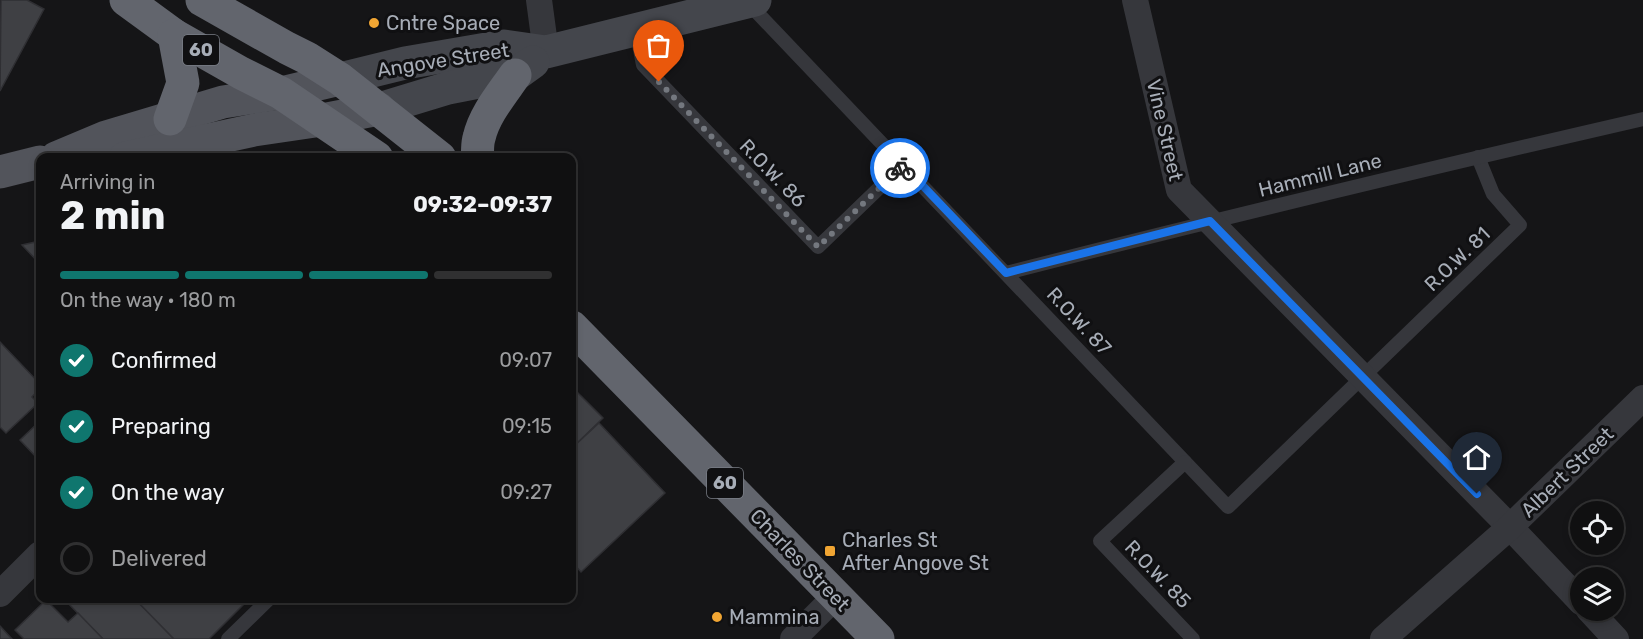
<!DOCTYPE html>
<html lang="en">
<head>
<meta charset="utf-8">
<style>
	:root { --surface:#101011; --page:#1e1e1f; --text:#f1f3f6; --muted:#9c9d9f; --line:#303031; --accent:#0f766e }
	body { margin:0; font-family:Rubik,sans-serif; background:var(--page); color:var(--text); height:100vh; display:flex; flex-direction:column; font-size:22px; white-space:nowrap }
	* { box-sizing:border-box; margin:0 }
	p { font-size:20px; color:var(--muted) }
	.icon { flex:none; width:33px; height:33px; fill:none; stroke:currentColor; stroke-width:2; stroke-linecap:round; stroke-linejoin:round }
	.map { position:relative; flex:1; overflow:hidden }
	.panel { position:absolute; left:36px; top:153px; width:540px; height:450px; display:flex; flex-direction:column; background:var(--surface); border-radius:12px; box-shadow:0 3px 9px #0003,0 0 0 2px var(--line) }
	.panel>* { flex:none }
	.tools { position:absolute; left:1570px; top:501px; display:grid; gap:12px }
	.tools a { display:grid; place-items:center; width:54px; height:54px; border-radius:50%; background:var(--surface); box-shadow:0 3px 9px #0003,0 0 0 2px var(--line); font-size:30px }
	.pin { position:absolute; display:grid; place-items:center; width:51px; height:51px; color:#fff; margin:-62px -26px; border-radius:50% 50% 50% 0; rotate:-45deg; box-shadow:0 0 6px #0007 }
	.pin .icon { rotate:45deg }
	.courier { position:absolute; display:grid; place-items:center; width:60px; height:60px; margin:-30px; border:4px solid #1a73e8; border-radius:50%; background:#fff; color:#222; box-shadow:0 2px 8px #0007 }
	.summary em { font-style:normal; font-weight:700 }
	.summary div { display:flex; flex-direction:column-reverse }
	.summary { display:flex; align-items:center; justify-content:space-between; height:102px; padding:0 24px }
	h1 { font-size:39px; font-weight:700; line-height:45px }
	.bar { display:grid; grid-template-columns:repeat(4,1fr); gap:9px 6px; align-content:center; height:72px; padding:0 24px }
	.bar i { height:8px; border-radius:4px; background:var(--line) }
	.bar .current { background:var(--accent) }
	.bar p { grid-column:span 4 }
	ol { padding:0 24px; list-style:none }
	li { display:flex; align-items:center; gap:18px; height:66px }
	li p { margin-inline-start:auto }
	li .icon { padding:6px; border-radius:50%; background:var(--accent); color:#fff; stroke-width:4 }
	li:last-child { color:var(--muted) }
	li i { width:33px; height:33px; border:3px solid var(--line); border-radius:50% }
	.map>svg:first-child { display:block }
	.building { fill:#3f4044; stroke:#2f2f33; stroke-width:1.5 }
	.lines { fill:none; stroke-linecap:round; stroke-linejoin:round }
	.lane { stroke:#36373c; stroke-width:14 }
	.street { stroke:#36373c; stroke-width:26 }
	.secondary { stroke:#44464c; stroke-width:33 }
	.primary { stroke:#52545b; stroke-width:33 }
	.highway { stroke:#62656d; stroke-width:33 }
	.done { stroke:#74787f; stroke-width:6; stroke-dasharray:0 10.8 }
	.route { stroke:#1a73e8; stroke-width:8 }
	.poi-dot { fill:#f0a533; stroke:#101012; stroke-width:2 }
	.labels { text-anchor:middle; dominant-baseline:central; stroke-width:6; stroke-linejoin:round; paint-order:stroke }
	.shield { fill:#101012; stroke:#7a7e86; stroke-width:1.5 }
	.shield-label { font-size:18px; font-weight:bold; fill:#a7adb7 }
	.poi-label { font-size:20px; fill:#a7adb7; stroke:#101012; text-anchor:start }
	.street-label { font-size:20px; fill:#a7adb7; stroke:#101012 }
</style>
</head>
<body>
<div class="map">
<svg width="1643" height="639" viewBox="0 0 1643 639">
	<rect width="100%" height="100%" fill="#151517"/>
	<!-- building -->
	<g class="building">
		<polygon points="1,0 27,0 44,9 0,91"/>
		<polygon points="40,241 40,264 22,245"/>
		<polygon points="0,342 40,384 40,388 32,397 38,403 6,433 0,427"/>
		<polygon points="578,393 603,418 572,448 572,399"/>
		<polygon points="40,421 40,461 20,440"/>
		<polygon points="599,423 665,493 581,572 572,562 572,448"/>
		<polygon points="63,598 134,598 174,639 103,639"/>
		<polygon points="134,598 248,598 249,599 209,639 174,639"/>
		<polygon points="46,600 68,622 78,613 103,639 24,639 15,630"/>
		<polygon points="0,626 12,639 0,639"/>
	</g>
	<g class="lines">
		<!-- lane -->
		<g class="lane">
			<polyline points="748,3 1228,507 1520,225 1493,194 1478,157"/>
			<polyline points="636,30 643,65 818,247 903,165"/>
			<path d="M1006 273C1218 219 1430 168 1643 119"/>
			<polyline points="1185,462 1100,541 1193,639"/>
			<polyline points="228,639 270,598"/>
		</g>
		<!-- street -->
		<g class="street">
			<polyline points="539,0 546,52"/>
			<polyline points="1135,0 1179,190 1510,527 1581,602"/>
			<polyline points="0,594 40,554"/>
			<polyline points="1589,610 1616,639"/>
			<polyline points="793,639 836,596"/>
			<polyline points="1383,639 1510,527 1643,398"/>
		</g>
		<!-- secondary -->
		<g class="secondary">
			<polyline points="340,79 405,63 504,46 546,52 755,0"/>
			<polyline points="379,109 448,88 515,75 533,62"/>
		</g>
		<!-- primary -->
		<g class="primary">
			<polyline points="56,158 106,137 223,102 281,93 340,79"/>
			<polyline points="125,158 254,130 322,120 379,109"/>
			<polyline points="0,172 40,162"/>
		</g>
		<!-- highway -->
		<g class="highway">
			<polyline points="126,0 174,35 241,73 281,93 377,158"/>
			<polyline points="202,0 287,48 307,58 340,79 440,158"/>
			<polyline points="170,119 183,83 174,35"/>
			<path d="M477 158C478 151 477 144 479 138 484 115 502 94 515 75"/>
			<polyline points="572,327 878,639"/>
		</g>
	</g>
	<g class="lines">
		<!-- done -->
		<polyline class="done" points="659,82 818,247 900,168"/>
		<!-- route -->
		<polyline class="route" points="900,168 903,165 1006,273 1210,221 1477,494"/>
	</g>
	<!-- markers -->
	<g class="poi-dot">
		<circle cx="374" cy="23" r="6"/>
		<rect x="824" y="545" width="12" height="12" rx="3"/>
		<circle cx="717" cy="617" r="6"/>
	</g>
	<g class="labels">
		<!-- shield labels -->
		<g class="shield">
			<rect x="183" y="35" width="36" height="30" rx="4.5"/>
			<rect x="707" y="468" width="36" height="30" rx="4.5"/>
		</g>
		<g class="shield-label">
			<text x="201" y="50">60</text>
			<text x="725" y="483">60</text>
		</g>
		<!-- poi labels -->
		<g class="poi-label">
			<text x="386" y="23">Cntre Space</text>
			<text x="842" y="540">Charles St<tspan x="842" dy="23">After Angove St</tspan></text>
			<text x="729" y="617">Mammina</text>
		</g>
		<!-- street labels -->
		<g class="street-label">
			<text transform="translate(443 60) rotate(-9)">Angove Street</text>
			<text transform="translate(1165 130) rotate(77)">Vine Street</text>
			<text transform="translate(773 173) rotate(46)">R.O.W. 86</text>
			<text transform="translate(1320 175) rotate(-14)">Hammill Lane</text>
			<text transform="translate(1457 259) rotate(-44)">R.O.W. 81</text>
			<text transform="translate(1079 321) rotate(47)">R.O.W. 87</text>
			<text transform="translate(1567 472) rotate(-44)">Albert Street</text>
			<text transform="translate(800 560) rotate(46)">Charles Street</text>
			<text transform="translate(1158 574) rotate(46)">R.O.W. 85</text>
		</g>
	</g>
</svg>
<div class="tools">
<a><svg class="icon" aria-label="locate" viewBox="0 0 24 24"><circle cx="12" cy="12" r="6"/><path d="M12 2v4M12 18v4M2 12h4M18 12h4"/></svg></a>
<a><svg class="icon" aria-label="layers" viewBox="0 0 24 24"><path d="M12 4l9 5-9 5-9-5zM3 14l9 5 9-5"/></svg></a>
</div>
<div class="pin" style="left:659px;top:82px;background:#ea580c"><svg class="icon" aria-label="bag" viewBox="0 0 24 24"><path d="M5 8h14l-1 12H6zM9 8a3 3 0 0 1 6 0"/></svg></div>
<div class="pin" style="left:1477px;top:494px;background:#1f2937"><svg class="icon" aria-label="home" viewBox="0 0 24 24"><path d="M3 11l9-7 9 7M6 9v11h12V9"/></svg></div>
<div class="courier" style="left:900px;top:168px"><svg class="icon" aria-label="bike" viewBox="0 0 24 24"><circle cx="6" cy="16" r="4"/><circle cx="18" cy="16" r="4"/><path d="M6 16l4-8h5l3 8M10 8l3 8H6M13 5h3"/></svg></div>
<section class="panel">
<div class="summary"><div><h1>2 min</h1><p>Arriving in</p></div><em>09:32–09:37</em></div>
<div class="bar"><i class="current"></i><i class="current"></i><i class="current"></i><i></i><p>On the way · 180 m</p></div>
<ol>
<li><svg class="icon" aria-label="check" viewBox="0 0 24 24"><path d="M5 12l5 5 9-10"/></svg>Confirmed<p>09:07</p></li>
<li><svg class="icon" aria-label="check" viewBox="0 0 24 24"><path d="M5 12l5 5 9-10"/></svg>Preparing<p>09:15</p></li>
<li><svg class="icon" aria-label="check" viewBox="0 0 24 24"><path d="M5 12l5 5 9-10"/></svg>On the way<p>09:27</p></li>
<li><i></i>Delivered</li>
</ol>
</section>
</div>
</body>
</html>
